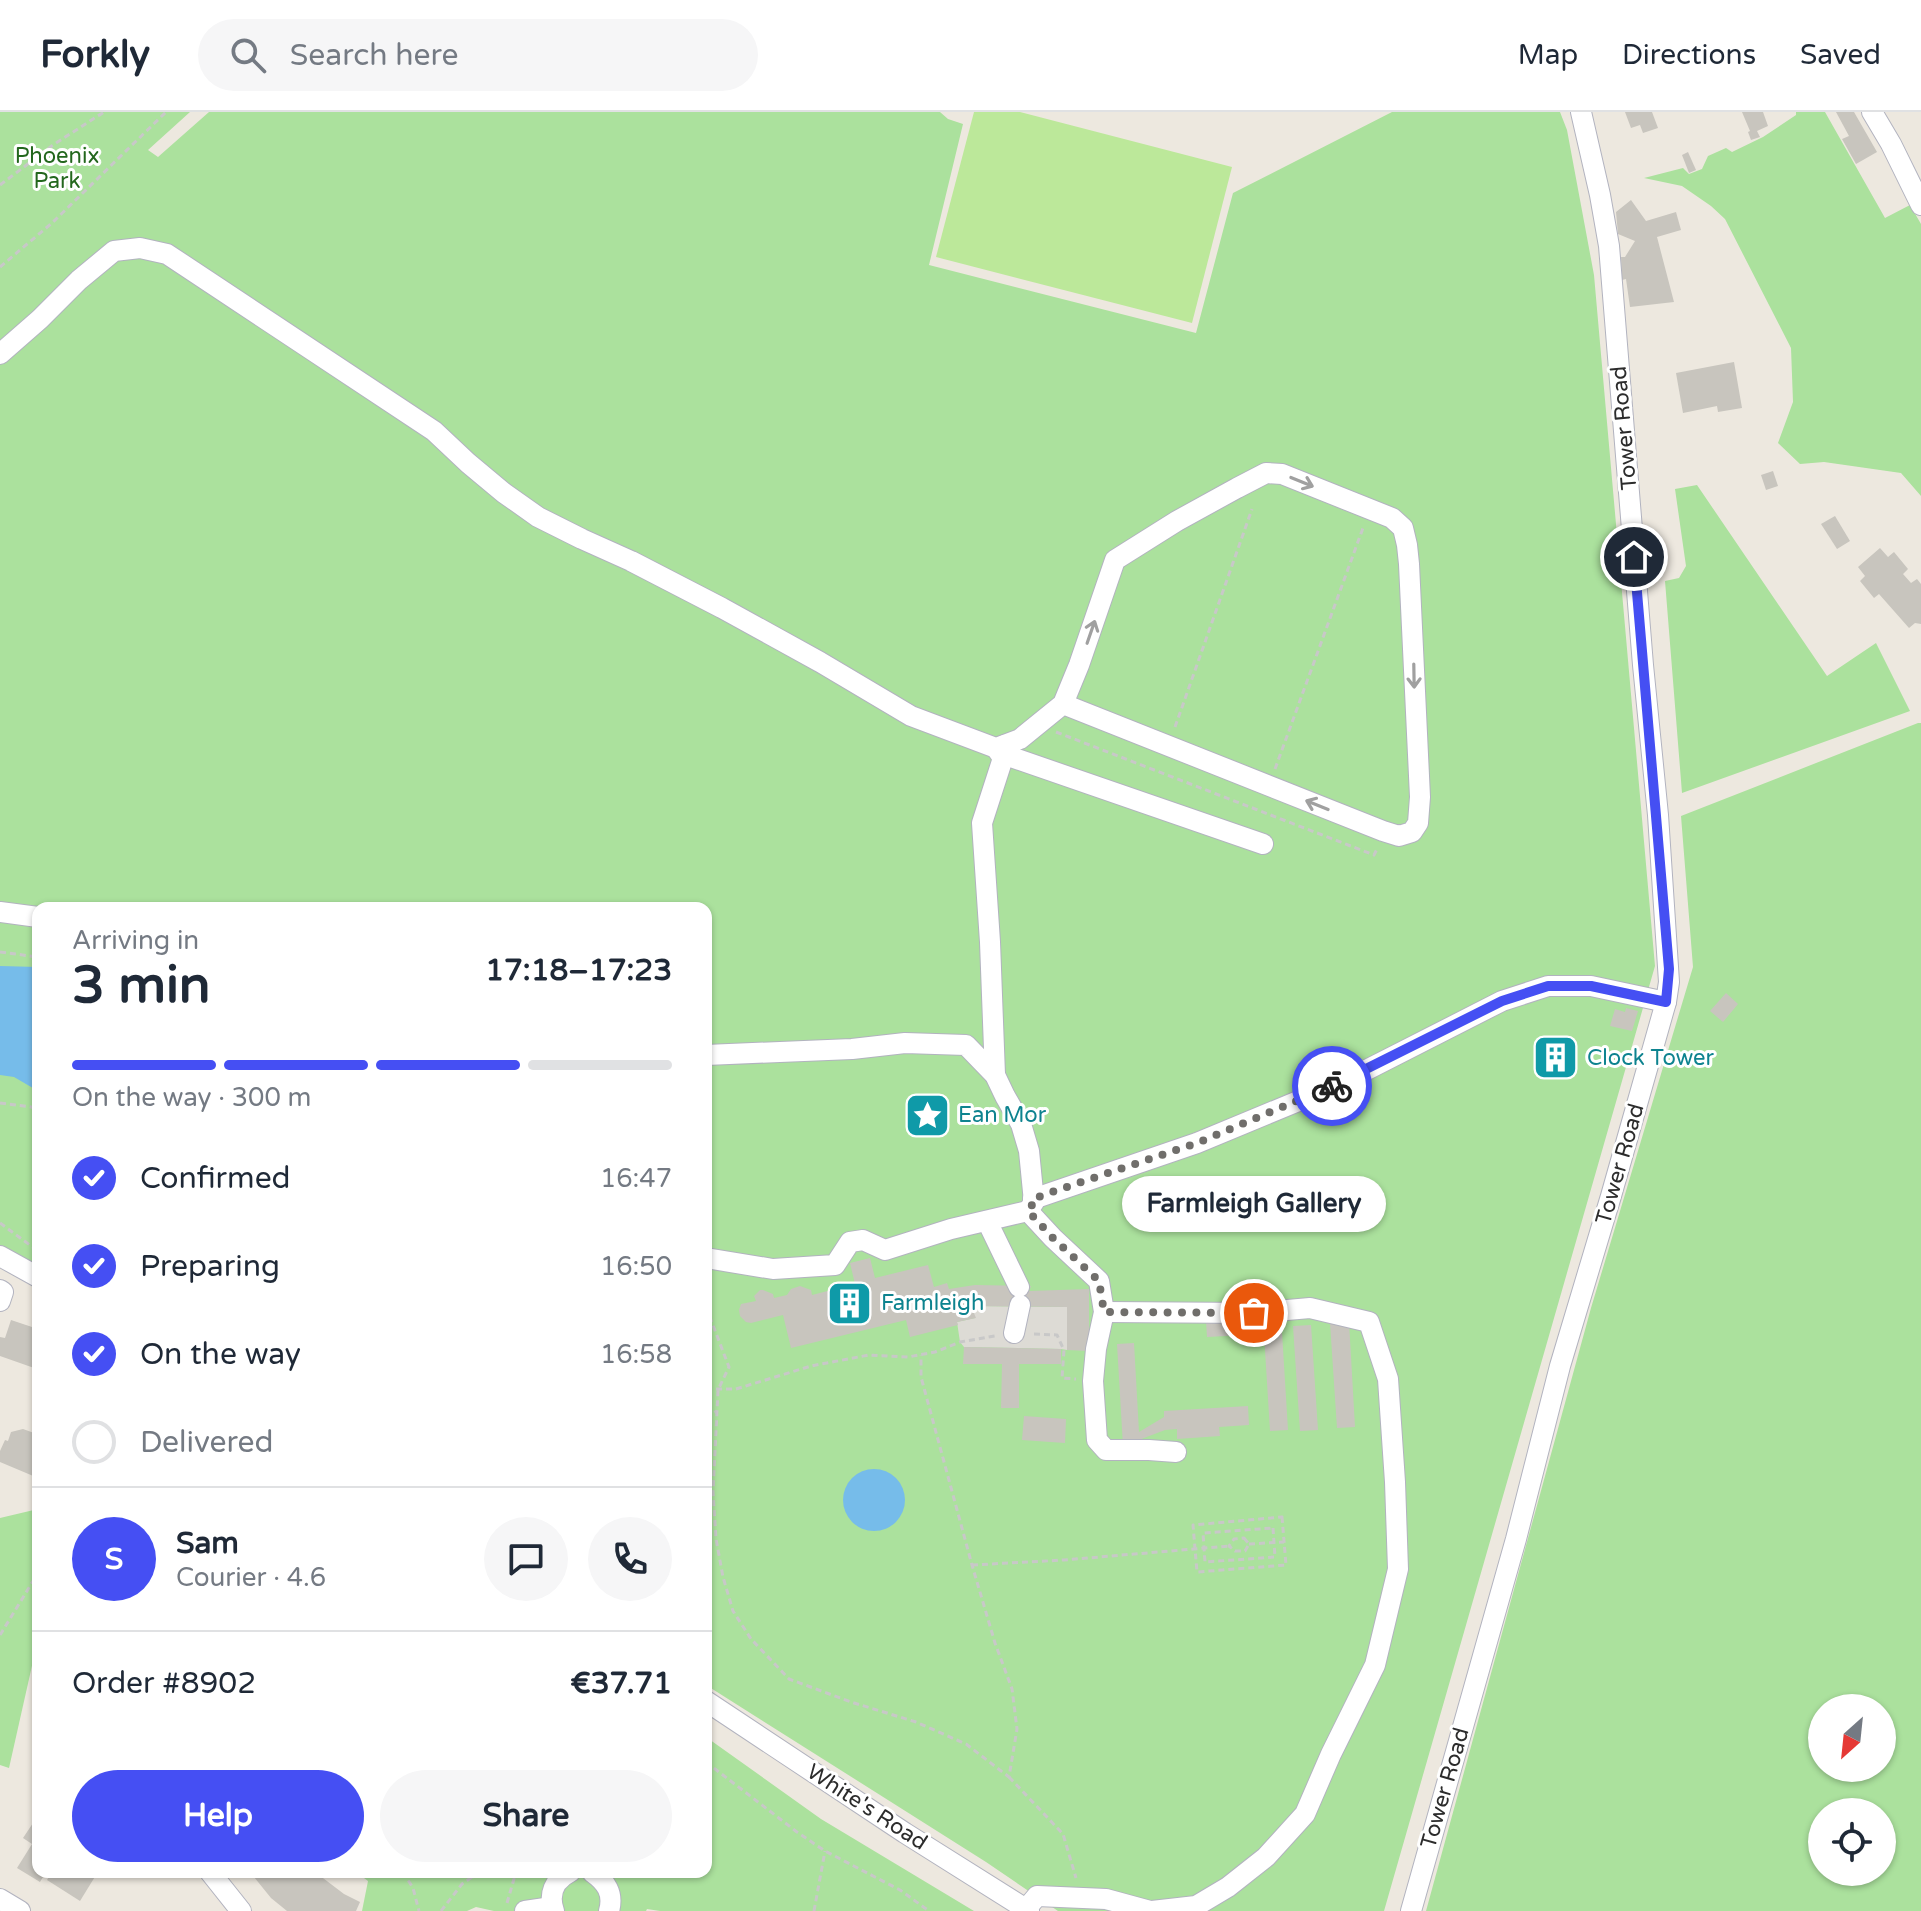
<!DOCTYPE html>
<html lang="en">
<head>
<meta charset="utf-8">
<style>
	:root { --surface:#fff; --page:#f6f6f7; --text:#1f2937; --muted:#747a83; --line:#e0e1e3; --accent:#454ff3 }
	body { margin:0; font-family:"Varela Round",sans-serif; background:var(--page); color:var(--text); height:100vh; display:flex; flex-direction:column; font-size:30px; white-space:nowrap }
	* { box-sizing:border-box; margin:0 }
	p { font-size:26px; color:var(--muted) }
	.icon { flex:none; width:44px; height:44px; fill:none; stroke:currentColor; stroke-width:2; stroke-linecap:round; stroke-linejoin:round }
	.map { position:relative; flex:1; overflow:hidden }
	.sheet { position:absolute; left:32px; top:790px; width:680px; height:976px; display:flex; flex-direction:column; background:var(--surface); border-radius:16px; box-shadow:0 2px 6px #0004 }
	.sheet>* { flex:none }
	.needle { width:52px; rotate:207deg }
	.buttons { position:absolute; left:1808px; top:1582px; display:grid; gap:16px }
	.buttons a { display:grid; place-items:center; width:88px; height:88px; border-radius:50%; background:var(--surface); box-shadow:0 2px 6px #0004; font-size:40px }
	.pin { position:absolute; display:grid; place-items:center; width:68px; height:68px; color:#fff; margin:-34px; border:4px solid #fff; border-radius:50%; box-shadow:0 2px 8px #0007 }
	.courier { position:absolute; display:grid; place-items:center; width:80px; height:80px; margin:-40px; border:6px solid #454ff3; border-radius:50%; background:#fff; color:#222; box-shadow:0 2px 10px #0007 }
	.bubble { position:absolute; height:56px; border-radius:28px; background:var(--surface); box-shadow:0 2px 6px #0004; font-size:26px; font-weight:700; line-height:56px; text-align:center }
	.head em { font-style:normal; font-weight:700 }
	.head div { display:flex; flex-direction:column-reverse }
	.head { display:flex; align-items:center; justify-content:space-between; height:136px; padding:0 40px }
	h1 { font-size:52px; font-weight:700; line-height:60px }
	.bar { display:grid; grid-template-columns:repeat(4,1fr); gap:12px 8px; align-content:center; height:96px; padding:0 40px }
	.bar i { height:10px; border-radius:6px; background:var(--line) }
	.bar .current { background:var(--accent) }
	.bar p { grid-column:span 4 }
	.line { display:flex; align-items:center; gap:20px; padding:0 40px; border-top:2px solid var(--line) }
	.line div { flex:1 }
	.round { display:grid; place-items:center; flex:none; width:84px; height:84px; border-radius:42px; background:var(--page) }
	ol { padding:0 40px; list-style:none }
	li { display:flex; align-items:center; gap:24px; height:88px }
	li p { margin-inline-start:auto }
	li .icon { padding:8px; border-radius:50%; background:var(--accent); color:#fff; stroke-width:4 }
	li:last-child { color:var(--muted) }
	li i { width:44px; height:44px; border:4px solid var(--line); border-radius:50% }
	.button { display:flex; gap:16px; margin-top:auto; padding:16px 40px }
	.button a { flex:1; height:92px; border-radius:48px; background:var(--accent); color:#fff; font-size:32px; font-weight:700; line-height:92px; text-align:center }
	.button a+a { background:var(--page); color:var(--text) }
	header { display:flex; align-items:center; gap:48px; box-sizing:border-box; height:112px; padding:0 40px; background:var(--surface); border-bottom:2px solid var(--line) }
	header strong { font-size:38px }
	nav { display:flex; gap:44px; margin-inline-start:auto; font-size:28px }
	.search { width:560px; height:72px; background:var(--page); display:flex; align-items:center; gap:20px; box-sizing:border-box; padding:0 28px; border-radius:44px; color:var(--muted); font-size:30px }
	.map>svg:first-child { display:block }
	.green { fill:#abe19d; fill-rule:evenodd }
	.pitch { fill:#bce89a }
	.plaza { fill:#dddbd5 }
	.water { fill:#76bcea }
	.building { fill:#c8c5be }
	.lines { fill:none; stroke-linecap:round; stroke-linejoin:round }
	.minor-casing { stroke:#b2b3bf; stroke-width:22 }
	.path { stroke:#c8c8c8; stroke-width:3; stroke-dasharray:6 4; stroke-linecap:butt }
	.minor { stroke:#fff; stroke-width:20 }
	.oneway { stroke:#a0a0a0 }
	.done { stroke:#706e6b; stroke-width:8; stroke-dasharray:0 14.4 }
	.route { stroke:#454ff3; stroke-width:10 }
	.labels { text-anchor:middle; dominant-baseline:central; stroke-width:6; stroke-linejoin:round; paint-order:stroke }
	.park-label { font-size:22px; fill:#23671d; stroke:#fff }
	.street-label { font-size:22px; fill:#2c2c2c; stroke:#fff }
	.culture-label { font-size:22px; fill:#0d838f; stroke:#fff; text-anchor:start }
</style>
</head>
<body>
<header>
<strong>Forkly</strong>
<div class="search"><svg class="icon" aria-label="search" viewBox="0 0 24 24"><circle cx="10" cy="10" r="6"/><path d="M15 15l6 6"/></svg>Search here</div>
<nav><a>Map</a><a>Directions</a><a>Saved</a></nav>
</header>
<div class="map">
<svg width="1921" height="1799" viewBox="0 0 1921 1799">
	<rect width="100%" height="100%" fill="#ede8df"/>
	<!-- green -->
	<g class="green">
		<polygon points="0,0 190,0 148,38 158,45 209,0 940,0 948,7 963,12 929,153 1196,221 1233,81 1392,0 1560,0 1567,18 1594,163 1655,854 1384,1799 1058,1799 986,1750 706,1573 706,796 38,796 38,1157 0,1136"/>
		<polygon points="1796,0 1825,0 1885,106 1910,93 1921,112 1921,384 1901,361 1824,350 1800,352 1778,331 1793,290 1791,236 1725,107 1711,94 1682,74 1644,66 1683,56 1689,62 1702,57 1708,44 1726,36 1732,40 1763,25 1796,3"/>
		<polygon points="1697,373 1827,564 1876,531 1910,599 1682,681 1665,469 1679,466 1686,454 1675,377"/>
		<path d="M1918 611H1921V1799H1426L1591 1196 1693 855 1681 704ZM1822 1596H1882V1656H1822ZM1822 1700H1882V1760H1822Z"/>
		<polygon points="38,1397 38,1527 9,1656 0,1653 0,1406"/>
		<polygon points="706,1625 821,1707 974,1799 660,1799 647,1797 646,1799 494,1799 476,1795 467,1799 362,1799 368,1769 356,1760 706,1760"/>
	</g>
	<!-- pitch -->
	<polygon class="pitch" points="974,0 1020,0 1232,55 1192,211 936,145"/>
	<!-- plaza -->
	<polygon class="plaza" points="971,1194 1067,1195 1067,1238 1061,1237 964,1235 960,1230 957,1210 975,1206"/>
	<!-- water -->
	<g class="water">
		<polygon points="0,854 38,855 38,979 14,965 0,963"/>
		<circle cx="874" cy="1388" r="31"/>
	</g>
	<!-- building -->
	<g class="building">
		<polygon points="1625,0 1652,0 1658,16 1643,21 1640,13 1631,16"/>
		<polygon points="1742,0 1763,0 1768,14 1757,19 1760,25 1751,28 1748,20 1750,19"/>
		<polygon points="1836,0 1854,0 1877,40 1856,52 1842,27 1849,24"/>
		<polygon points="1688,40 1696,58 1689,61 1682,43"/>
		<polygon points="1631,88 1646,109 1676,100 1681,118 1657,125 1674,190 1630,195 1626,167 1622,168 1621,145 1625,145 1635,129 1618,122 1616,100"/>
		<polygon points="1734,250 1742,296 1718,300 1717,294 1683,301 1676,261"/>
		<polygon points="1773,359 1778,374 1766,378 1761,363"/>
		<polygon points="1835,404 1850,429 1837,437 1821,412"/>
		<polygon points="1880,436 1888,445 1894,440 1908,457 1903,462 1911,471 1917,467 1921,472 1921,512 1915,511 1909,516 1879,482 1874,486 1860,469 1865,464 1858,455"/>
		<polygon points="1726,881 1738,892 1723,910 1710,899"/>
		<polygon points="1626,896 1638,899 1632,919 1610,914 1615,897 1625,900"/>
		<polygon points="1550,936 1566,939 1563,955 1547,952"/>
		<polygon points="870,1146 875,1166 928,1153 934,1175 947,1171 949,1177 975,1173 1031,1174 1029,1179 1089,1177 1089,1239 1067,1238 1067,1195 971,1194 976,1206 957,1210 958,1213 910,1225 906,1208 791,1236 783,1203 751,1211 746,1210 740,1204 739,1198 741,1192 756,1189 754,1184 760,1178 763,1178 773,1182 774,1186 787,1183 791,1177 800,1174 811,1178 812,1183 855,1172 850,1151"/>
		<polygon points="1281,1204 1288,1318 1270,1319 1264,1222 1207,1225 1206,1209"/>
		<polygon points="11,1208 38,1217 34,1233 38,1235 37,1257 0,1244 0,1225 5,1226"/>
		<polygon points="1349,1210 1355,1315 1337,1316 1330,1211"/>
		<polygon points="1311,1213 1318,1318 1300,1319 1293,1214"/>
		<polygon points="1134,1231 1139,1320 1164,1305 1164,1299 1248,1294 1249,1313 1219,1315 1220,1324 1177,1327 1177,1317 1165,1318 1123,1334 1117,1232"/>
		<polygon points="964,1235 1061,1237 1061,1252 1019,1252 1019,1296 1001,1296 1002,1252 963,1252"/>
		<polygon points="1024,1304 1066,1307 1065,1331 1022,1328"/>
		<polygon points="23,1317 34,1321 38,1330 35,1340 38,1342 38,1366 0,1350 0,1339 5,1328 8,1329 11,1320"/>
		<polygon points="33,1711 38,1715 38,1760 46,1760 40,1770 17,1756 32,1732 23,1726"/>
		<polygon points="52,1760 91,1760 96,1763 80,1789 47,1768"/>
		<polygon points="250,1760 315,1760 344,1782 360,1790 356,1799 287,1799 271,1786"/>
	</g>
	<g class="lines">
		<defs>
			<g id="minor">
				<polyline points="1872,0 1891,32 1921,93"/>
				<polyline points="0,242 40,207 79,168 114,139 140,136 167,142 434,319 468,351 504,381 538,405 582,427 631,449 722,496 820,550 911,604 996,636 1020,627 1063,592 1079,553 1115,448 1177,409 1237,376 1266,361 1282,362 1392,406 1403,416 1407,433 1409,452 1420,685 1418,711 1412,720 1399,724 1383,719 1063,592"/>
				<polyline points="1005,633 1014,646 1263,732"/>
				<polyline points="0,800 38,805"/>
				<polyline points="706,943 852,937 905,931 966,933 995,963 1005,984 1021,1012 1029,1039 1034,1090 1030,1096"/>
				<polyline points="995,963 990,830 982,711 1003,646 996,636"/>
				<polyline points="1033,1087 1197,1031 1337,973 1502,889 1548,874 1591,874 1666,890"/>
				<polyline points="1028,1099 1053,1126 1099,1169 1104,1200 1096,1237 1093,1269 1097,1328 1106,1338 1149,1338 1176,1340"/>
				<polyline points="987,1109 1019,1175"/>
				<polyline points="0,1144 38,1165"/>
				<polyline points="706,1146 773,1157 835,1153 850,1130 863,1128 885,1138 951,1117 1028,1099"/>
				<polyline points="0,1178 3,1180 0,1189"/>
				<polyline points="1104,1200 1254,1201 1310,1196 1369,1210 1388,1267 1395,1370 1398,1457 1375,1553 1331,1642 1305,1702 1266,1745 1228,1775 1196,1794 1152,1799"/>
				<polyline points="1014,1221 1020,1193"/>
				<polyline points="706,1589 905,1721 1029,1799"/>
				<polyline points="210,1760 241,1799"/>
				<path d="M592 1760C606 1770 614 1781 609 1799"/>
				<polyline points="0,1787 20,1799"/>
				<polyline points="1026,1797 1037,1784 1106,1787 1150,1799"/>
				<polyline points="525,1799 552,1795"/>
				<path d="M554 1799C548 1782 554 1768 570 1760"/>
				<polyline points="1411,1799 1516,1427 1560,1254 1611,1084 1666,890 1669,870 1658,703 1643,553 1609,134 1600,83 1581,0"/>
			</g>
		</defs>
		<!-- minor casing -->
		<use href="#minor" class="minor-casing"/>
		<!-- path -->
		<g class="path">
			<polyline points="0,73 53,33 104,0"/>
			<polyline points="0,155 52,111 166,0"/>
			<polyline points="1175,615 1252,397"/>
			<polyline points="1056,620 1374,743 1377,737"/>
			<polyline points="1275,657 1363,416"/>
			<polyline points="0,840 38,845"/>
			<polyline points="0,991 31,995 38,997"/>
			<polyline points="0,1111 38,1139"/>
			<polyline points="706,1195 729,1255 718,1278 713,1380 716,1427 723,1465 733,1499 751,1527 789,1567 851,1590 916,1610 966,1632 1009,1665 1017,1617 1012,1577 995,1531 972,1453 921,1265 921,1243"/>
			<polyline points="1034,1222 1057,1223 1064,1238 1062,1266 1076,1267"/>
			<polyline points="706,1277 736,1277 811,1254 869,1243 908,1245 935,1240 960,1230 995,1224"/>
			<polyline points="706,1306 717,1299"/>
			<polygon points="1282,1405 1286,1453 1197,1460 1193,1413"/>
			<polygon points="1273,1416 1275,1445 1205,1450 1203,1421"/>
			<polyline points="706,1423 716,1424"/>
			<polygon points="1244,1426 1249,1432 1245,1439 1235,1439 1229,1434 1234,1427"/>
			<polyline points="1249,1432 1284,1430"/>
			<polyline points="972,1453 1064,1448 1229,1434"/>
			<polyline points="0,1523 38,1461"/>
			<polyline points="706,1650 797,1720 825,1739 900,1778 929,1799"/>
			<polyline points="1009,1665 1063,1722 1076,1766"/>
			<polyline points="403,1760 413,1776 419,1799"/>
			<polyline points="472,1765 498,1760"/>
			<polyline points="507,1791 516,1760"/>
			<polyline points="441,1799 462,1772 472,1765 470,1760"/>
			<polyline points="814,1799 825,1739"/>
		</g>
		<!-- minor -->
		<use href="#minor" class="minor"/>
	</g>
	<!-- one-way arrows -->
	<defs><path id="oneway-shaft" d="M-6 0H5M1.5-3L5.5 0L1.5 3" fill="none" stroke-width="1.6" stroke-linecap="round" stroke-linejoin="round" transform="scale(2)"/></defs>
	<g class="oneway">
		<use href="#oneway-shaft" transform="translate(1302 370) rotate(22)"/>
		<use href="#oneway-shaft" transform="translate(1091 520) rotate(-71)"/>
		<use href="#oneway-shaft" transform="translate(1414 564) rotate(89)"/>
		<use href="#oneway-shaft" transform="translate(1317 693) rotate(-158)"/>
	</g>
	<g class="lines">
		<!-- done -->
		<polyline class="done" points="1254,1201 1104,1200 1099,1169 1053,1126 1028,1099 1034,1090 1033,1087 1049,1081 1197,1031 1332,974"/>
		<!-- route -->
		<polyline class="route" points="1332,974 1502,889 1548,874 1591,874 1666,890 1669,857 1634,445"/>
	</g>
	<!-- icons -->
	<defs>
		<symbol id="building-square" viewBox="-11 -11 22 22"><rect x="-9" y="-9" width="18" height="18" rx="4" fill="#0f9aa8" stroke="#fff"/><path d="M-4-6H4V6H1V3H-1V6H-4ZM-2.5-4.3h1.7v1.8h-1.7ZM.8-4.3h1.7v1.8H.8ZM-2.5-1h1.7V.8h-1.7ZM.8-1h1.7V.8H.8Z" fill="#fff"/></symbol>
		<symbol id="sight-square" viewBox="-11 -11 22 22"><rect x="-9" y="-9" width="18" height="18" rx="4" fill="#0f9aa8" stroke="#fff"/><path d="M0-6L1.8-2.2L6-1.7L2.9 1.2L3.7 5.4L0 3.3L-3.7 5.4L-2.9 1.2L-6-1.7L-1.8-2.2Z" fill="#fff"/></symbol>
	</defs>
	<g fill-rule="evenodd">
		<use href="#building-square" x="1530" y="920" width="51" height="51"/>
		<use href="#sight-square" x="902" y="978" width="51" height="51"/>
		<use href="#building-square" x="824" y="1166" width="51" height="51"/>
	</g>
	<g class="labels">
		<!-- park labels -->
		<g class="park-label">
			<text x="57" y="44">Phoenix<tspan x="57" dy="25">Park</tspan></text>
		</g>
		<!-- street labels -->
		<g class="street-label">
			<text transform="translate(1624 316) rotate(-95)">Tower Road</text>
			<text transform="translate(1620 1052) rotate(-74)">Tower Road</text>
			<text transform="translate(1445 1676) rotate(-74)">Tower Road</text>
			<text transform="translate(867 1695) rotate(33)">White's Road</text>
		</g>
		<!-- culture labels -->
		<g class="culture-label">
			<text x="1587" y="946">Clock Tower</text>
			<text x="958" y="1003">Ean Mor</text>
			<text x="881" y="1191">Farmleigh</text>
		</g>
	</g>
</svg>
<div class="buttons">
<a><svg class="needle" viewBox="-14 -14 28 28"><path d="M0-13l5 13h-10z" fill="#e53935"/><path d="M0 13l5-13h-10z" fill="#747a83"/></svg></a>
<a><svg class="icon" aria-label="locate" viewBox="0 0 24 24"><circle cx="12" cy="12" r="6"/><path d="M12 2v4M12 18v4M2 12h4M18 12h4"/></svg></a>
</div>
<div class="pin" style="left:1254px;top:1201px;background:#ea580c"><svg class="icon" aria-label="bag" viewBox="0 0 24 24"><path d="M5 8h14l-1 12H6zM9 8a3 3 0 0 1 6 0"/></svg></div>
<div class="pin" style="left:1634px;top:445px;background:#1f2937"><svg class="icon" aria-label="home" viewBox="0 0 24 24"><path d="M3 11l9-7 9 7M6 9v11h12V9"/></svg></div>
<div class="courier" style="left:1332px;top:974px"><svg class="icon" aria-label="bike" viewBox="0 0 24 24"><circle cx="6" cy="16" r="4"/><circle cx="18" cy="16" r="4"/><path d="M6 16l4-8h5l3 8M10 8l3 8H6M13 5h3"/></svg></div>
<div class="bubble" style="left:1122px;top:1064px;width:264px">Farmleigh Gallery</div>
<section class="sheet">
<div class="head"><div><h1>3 min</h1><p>Arriving in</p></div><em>17:18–17:23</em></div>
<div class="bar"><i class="current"></i><i class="current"></i><i class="current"></i><i></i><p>On the way · 300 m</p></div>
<ol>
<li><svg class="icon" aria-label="check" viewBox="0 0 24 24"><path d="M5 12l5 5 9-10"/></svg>Confirmed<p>16:47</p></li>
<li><svg class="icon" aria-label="check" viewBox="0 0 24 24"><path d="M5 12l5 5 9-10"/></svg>Preparing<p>16:50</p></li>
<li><svg class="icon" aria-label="check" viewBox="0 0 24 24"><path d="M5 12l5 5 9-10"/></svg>On the way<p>16:58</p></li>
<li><i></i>Delivered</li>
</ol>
<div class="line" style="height:144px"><b class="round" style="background:var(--accent);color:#fff">S</b><div><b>Sam</b><p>Courier · 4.6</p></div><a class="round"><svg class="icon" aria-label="chat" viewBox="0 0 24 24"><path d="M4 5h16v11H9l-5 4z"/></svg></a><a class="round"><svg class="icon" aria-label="phone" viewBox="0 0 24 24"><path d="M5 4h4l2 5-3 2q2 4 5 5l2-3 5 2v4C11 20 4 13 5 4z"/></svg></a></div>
<div class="line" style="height:104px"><div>Order #8902</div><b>€37.71</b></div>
<div class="button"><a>Help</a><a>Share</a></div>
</section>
</div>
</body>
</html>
